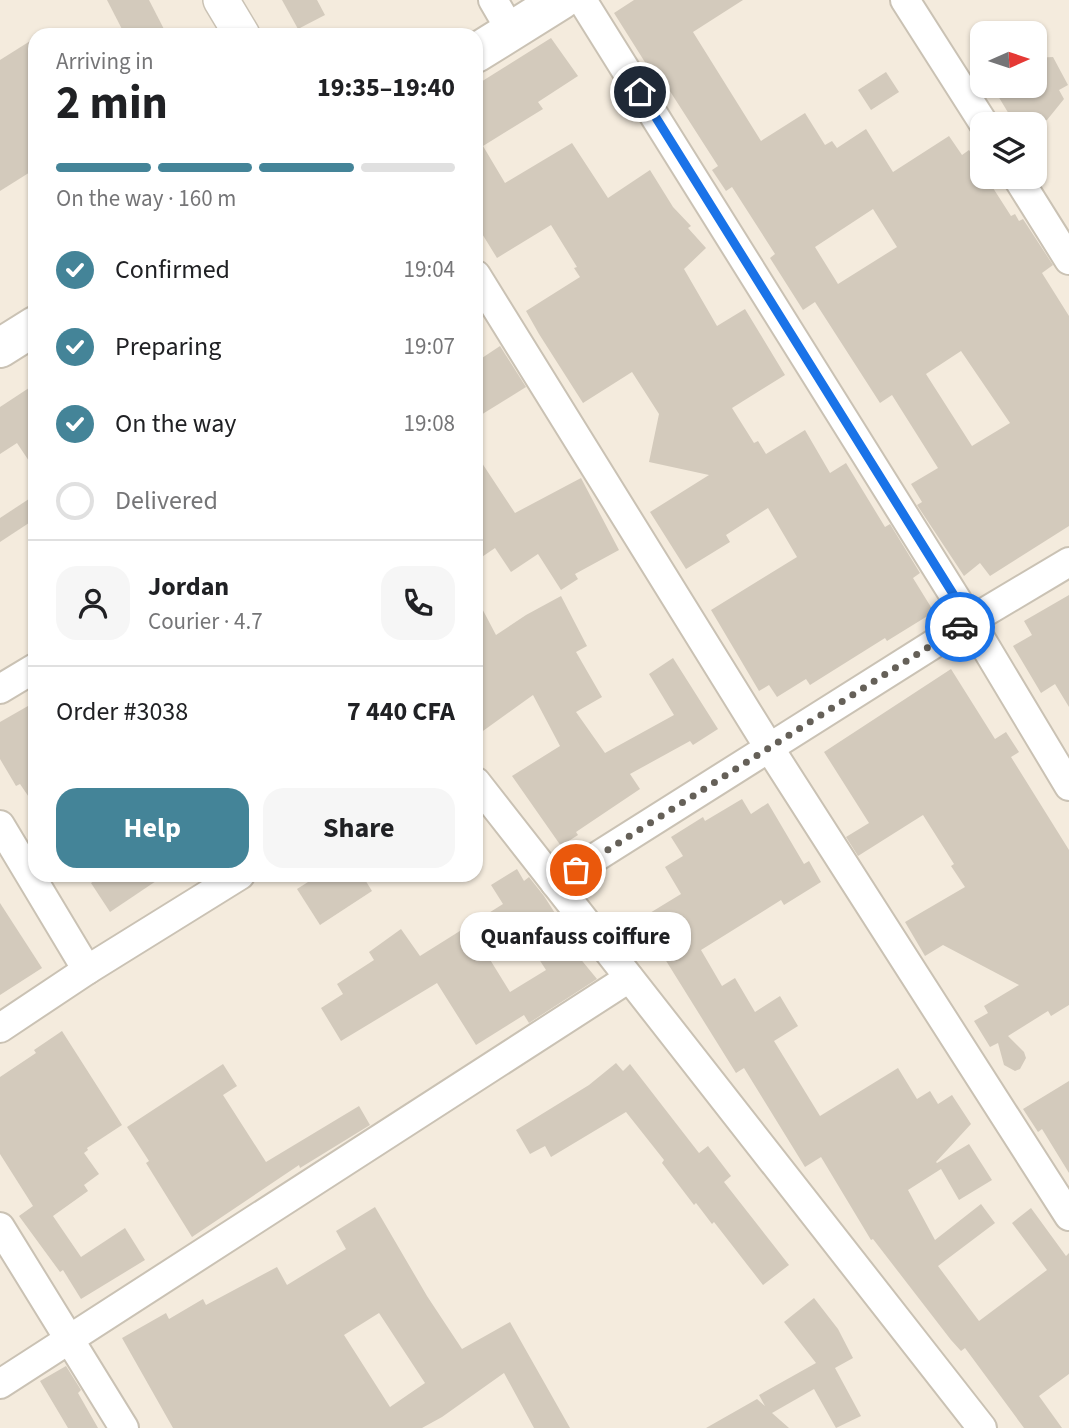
<!DOCTYPE html>
<html lang="en">
<head>
<meta charset="utf-8">
<style>
	:root { --surface:#fff; --page:#f6f6f6; --text:#202124; --muted:#757577; --line:#e0e0e0; --accent:#448498 }
	body { margin:0; font-family:"Source Sans 3",sans-serif; background:var(--page); color:var(--text); height:100vh; display:flex; flex-direction:column; font-size:26px; white-space:nowrap }
	* { box-sizing:border-box; margin:0 }
	p { font-size:23px; color:var(--muted) }
	.icon { flex:none; width:38px; height:38px; fill:none; stroke:currentColor; stroke-width:2; stroke-linecap:round; stroke-linejoin:round }
	.map { position:relative; flex:1; overflow:hidden }
	.drawer { position:absolute; left:28px; top:28px; width:455px; height:854px; display:flex; flex-direction:column; background:var(--surface); border-radius:21px; box-shadow:0 2px 5px #0004 }
	.drawer>* { flex:none }
	.needle { width:46px; rotate:87deg }
	.tools { position:absolute; left:970px; top:21px; display:grid; gap:14px }
	.tools a { display:grid; place-items:center; width:77px; height:77px; border-radius:14px; background:var(--surface); box-shadow:0 2px 5px #0004; font-size:35px }
	.pin { position:absolute; display:grid; place-items:center; width:60px; height:60px; color:#fff; margin:-30px; border:4px solid #fff; border-radius:50%; box-shadow:0 2px 7px #0007 }
	.courier { position:absolute; display:grid; place-items:center; width:70px; height:70px; margin:-35px; border:5px solid #1a73e8; border-radius:50%; background:#fff; color:#222; box-shadow:0 2px 9px #0007 }
	.bubble { position:absolute; height:49px; border-radius:21px; background:var(--surface); box-shadow:0 2px 5px #0004; font-size:23px; font-weight:700; line-height:49px; text-align:center }
	.summary em { font-style:normal; font-weight:700 }
	.summary div { display:flex; flex-direction:column-reverse }
	.summary { display:flex; align-items:center; justify-content:space-between; height:119px; padding:0 28px }
	h1 { font-size:46px; font-weight:700; line-height:52px }
	.bar { display:grid; grid-template-columns:repeat(4,1fr); gap:10px 7px; align-content:center; height:84px; padding:0 28px }
	.bar i { height:9px; border-radius:5px; background:var(--line) }
	.bar .active { background:var(--accent) }
	.bar p { grid-column:span 4 }
	.line { display:flex; align-items:center; gap:18px; padding:0 28px; border-top:2px solid var(--line) }
	.line div { flex:1 }
	.round { display:grid; place-items:center; flex:none; width:74px; height:74px; border-radius:21px; background:var(--page) }
	ol { padding:0 28px; list-style:none }
	li { display:flex; align-items:center; gap:21px; height:77px }
	li p { margin-inline-start:auto }
	li .icon { padding:7px; border-radius:50%; background:var(--accent); color:#fff; stroke-width:4 }
	li:last-child { color:var(--muted) }
	li i { width:38px; height:38px; border:4px solid var(--line); border-radius:50% }
	.action { display:flex; gap:14px; margin-top:auto; padding:14px 28px }
	.action a { flex:1; height:80px; border-radius:21px; background:var(--accent); color:#fff; font-size:28px; font-weight:700; line-height:80px; text-align:center }
	.action a+a { background:var(--page); color:var(--text) }
	.map>svg:first-child { display:block }
	.building { fill:#d3cabc; fill-rule:evenodd }
	.lines { fill:none; stroke-linecap:round; stroke-linejoin:round }
	.minor-casing { stroke:#cac2b4; stroke-width:32 }
	.tertiary-casing { stroke:#cac2b4; stroke-width:38 }
	.secondary-casing { stroke:#cac2b4; stroke-width:42 }
	.minor { stroke:#fff; stroke-width:28 }
	.tertiary { stroke:#fff; stroke-width:35 }
	.secondary { stroke:#fff; stroke-width:38 }
	.done { stroke:#656058; stroke-width:7; stroke-dasharray:0 12.6 }
	.route { stroke:#1a73e8; stroke-width:9 }
</style>
</head>
<body>
<div class="map">
<svg width="1069" height="1428" viewBox="0 0 1069 1428">
	<rect width="100%" height="100%" fill="#f4ebdd"/>
	<!-- building -->
	<g class="building">
		<polygon points="107,0 149,0 167,35 125,35"/>
		<polygon points="282,0 317,0 325,15 298,29"/>
		<path d="M634 0H743L693 32 761 141 805 113 825 145 832 141 837 148 866 129 893 172 949 136 962 155 969 150 982 170V177H986L1011 216 1015 214 1019 221 1023 219 1053 265 1042 273 1069 316V526L990 576 980 563 964 576 917 505 922 502 911 484 938 468 892 395 880 403 815 302 803 310 770 258 775 254 732 187 726 191 712 170 718 166 666 85 659 90 645 69 648 67 614 13ZM873 209 897 247 838 284 815 247ZM961 351 1010 423 972 446 926 374Z"/>
		<polygon points="35,38 35,169 0,191 0,60"/>
		<polygon points="551,38 578,76 538,102 543,109 483,146 505,183 572,143 608,198 650,170 673,207 691,226 688,228 706,248 684,269 717,326 745,309 785,375 732,408 754,443 758,441 766,454 805,430 830,473 846,463 885,527 890,524 920,573 913,578 934,612 887,641 885,638 810,685 806,679 777,697 769,685 759,691 711,610 797,557 768,508 726,535 730,542 686,569 650,512 709,475 649,462 659,414 632,372 583,403 539,334 526,311 580,277 574,268 577,267 551,225 497,258 476,224 476,85"/>
		<polygon points="1053,57 1068,85 1059,90 1064,99 1047,120 1034,124 1015,124 992,86 1034,86 1034,58"/>
		<polygon points="886,72 899,92 871,110 858,90"/>
		<polygon points="500,346 526,387 476,418 476,362"/>
		<polygon points="35,384 35,470 17,443 0,454 0,407"/>
		<polygon points="476,454 515,513 581,478 619,550 575,574 578,579 561,590 538,554 511,572 495,548 476,561"/>
		<polygon points="35,495 35,519 0,542 0,518"/>
		<polygon points="1069,595 1069,707 1055,684 1041,693 1013,646 1032,635 1024,621"/>
		<polygon points="561,596 587,646 576,652 602,697 576,712 605,753 674,715 649,674 673,658 718,729 693,745 690,741 630,774 640,789 576,832 578,835 561,846 512,776 560,746 533,695 476,736 476,597 496,635 526,615"/>
		<polygon points="951,669 995,739 1006,732 1019,752 1011,757 1069,850 1069,1005 1051,1016 1048,1011 1008,1036 1024,1052 1026,1058 1020,1069 1015,1071 1004,1065 998,1043 990,1047 974,1021 988,1013 984,1006 1019,985 943,945 925,956 905,922 965,887 951,866 954,864 923,815 858,856 846,837 869,823 824,752"/>
		<polygon points="35,702 35,806 20,784 16,786 0,759 0,722"/>
		<polygon points="742,799 751,814 768,803 804,864 809,861 821,882 784,905 781,900 701,950 722,986 735,978 755,1012 780,996 798,1026 774,1041 820,1116 898,1068 917,1099 930,1091 938,1104 952,1095 971,1124 936,1162 937,1163 969,1144 992,1180 959,1200 941,1169 908,1190 935,1240 981,1204 995,1223 938,1266 979,1321 1047,1270 1012,1223 1031,1208 1066,1256 1069,1253 1069,1374 1039,1396 1062,1428 1024,1428 965,1348 961,1351 951,1340 873,1239 871,1240 821,1157 805,1167 744,1068 736,1073 640,919 681,894 665,867 683,856 671,837 703,817 705,821"/>
		<path d="M517 869 524 881 529 877 544 896 578 949 574 951 597 979 529 1023 524 1015 476 1045 437 983 341 1041 321 1008 343 994 337 984 374 960 369 952 401 929 420 956 503 904 491 885ZM524 936 546 970 510 992 489 958Z"/>
		<polygon points="103,875 165,875 110,912 91,883"/>
		<polygon points="319,875 362,875 372,891 320,925 297,889"/>
		<polygon points="0,903 42,968 0,995"/>
		<polygon points="62,1031 122,1125 87,1148 88,1150 84,1153 99,1174 84,1185 88,1191 53,1216 81,1257 125,1228 145,1260 81,1299 63,1270 60,1272 19,1216 33,1206 0,1154 0,1077 36,1053 34,1050"/>
		<polygon points="616,1063 623,1071 630,1064 699,1153 708,1146 731,1176 724,1182 789,1265 763,1285 714,1222 712,1224 696,1203 694,1205 662,1163 664,1160 626,1112 551,1157 545,1146 530,1154 516,1130 589,1085"/>
		<polygon points="223,1064 237,1086 223,1095 266,1162 359,1106 370,1125 300,1168 299,1165 192,1237 146,1163 149,1161 127,1127"/>
		<polygon points="1069,1081 1069,1173 1042,1129 1038,1132 1023,1109"/>
		<path d="M375 1207 427 1296 462 1349 510 1322 570 1428H534L504 1373 442 1417 422 1428H173L122 1338 166 1313 169 1319 203 1299 206 1305 277 1267 287 1285 346 1249 336 1231ZM379 1313 425 1383 390 1407 344 1335Z"/>
		<polygon points="814,1298 838,1329 853,1358 835,1368 861,1416 836,1428 814,1389 772,1413 789,1428 706,1428 757,1399 765,1406 759,1395 816,1363 784,1322"/>
		<polygon points="66,1366 81,1390 78,1393 98,1428 68,1428 40,1381"/>
	</g>
	<g class="lines">
		<defs>
			<g id="minor">
				<polyline points="493,0 511,31"/>
				<polyline points="582,0 970,621 1069,786"/>
				<polyline points="905,0 984,124"/>
				<polyline points="1017,177 1069,260"/>
				<polyline points="476,275 770,749 1069,1216"/>
				<polyline points="0,689 35,668"/>
				<polyline points="476,782 982,1428"/>
				<polyline points="0,825 87,970"/>
				<polyline points="555,883 970,621 1069,562"/>
				<polyline points="0,1028 87,970 240,875"/>
				<polyline points="0,1227 124,1428"/>
				<polyline points="0,1384 629,978"/>
			</g>
			<polyline id="tertiary" points="221,0 242,35"/>
			<g id="secondary">
				<polyline points="476,53 561,0"/>
				<polyline points="0,348 35,326"/>
			</g>
		</defs>
		<!-- minor casing -->
		<use href="#minor" class="minor-casing"/>
		<!-- tertiary casing -->
		<use href="#tertiary" class="tertiary-casing"/>
		<!-- secondary casing -->
		<use href="#secondary" class="secondary-casing"/>
		<!-- minor -->
		<use href="#minor" class="minor"/>
		<!-- tertiary -->
		<use href="#tertiary" class="tertiary"/>
		<!-- secondary -->
		<use href="#secondary" class="secondary"/>
	</g>
	<g class="lines">
		<!-- done -->
		<polyline class="done" points="576,870 960,627"/>
		<!-- route -->
		<polyline class="route" points="640,92 970,621 960,627"/>
	</g>
</svg>
<div class="tools">
<a><svg class="needle" viewBox="-14 -14 28 28"><path d="M0-13l5 13h-10z" fill="#e53935"/><path d="M0 13l5-13h-10z" fill="#757577"/></svg></a>
<a><svg class="icon" aria-label="layers" viewBox="0 0 24 24"><path d="M12 4l9 5-9 5-9-5zM3 14l9 5 9-5"/></svg></a>
</div>
<div class="pin" style="left:576px;top:870px;background:#ea580c"><svg class="icon" aria-label="bag" viewBox="0 0 24 24"><path d="M5 8h14l-1 12H6zM9 8a3 3 0 0 1 6 0"/></svg></div>
<div class="pin" style="left:640px;top:92px;background:#1f2937"><svg class="icon" aria-label="home" viewBox="0 0 24 24"><path d="M3 11l9-7 9 7M6 9v11h12V9"/></svg></div>
<div class="courier" style="left:960px;top:627px"><svg class="icon" aria-label="car" viewBox="0 0 24 24"><path d="M5 17H2v-5l4-1 3-4h7l3 4 3 1v5h-3M9 17h6M6 11h13"/><circle cx="7" cy="17" r="2"/><circle cx="17" cy="17" r="2"/></svg></div>
<div class="bubble" style="left:460px;top:912px;width:231px">Quanfauss coiffure</div>
<section class="drawer">
<div class="summary"><div><h1>2 min</h1><p>Arriving in</p></div><em>19:35–19:40</em></div>
<div class="bar"><i class="active"></i><i class="active"></i><i class="active"></i><i></i><p>On the way · 160 m</p></div>
<ol>
<li><svg class="icon" aria-label="check" viewBox="0 0 24 24"><path d="M5 12l5 5 9-10"/></svg>Confirmed<p>19:04</p></li>
<li><svg class="icon" aria-label="check" viewBox="0 0 24 24"><path d="M5 12l5 5 9-10"/></svg>Preparing<p>19:07</p></li>
<li><svg class="icon" aria-label="check" viewBox="0 0 24 24"><path d="M5 12l5 5 9-10"/></svg>On the way<p>19:08</p></li>
<li><i></i>Delivered</li>
</ol>
<div class="line" style="height:126px"><a class="round"><svg class="icon" aria-label="person" viewBox="0 0 24 24"><circle cx="12" cy="8" r="4"/><path d="M4 21q1-7 8-7t8 7"/></svg></a><div><b>Jordan</b><p>Courier · 4.7</p></div><a class="round"><svg class="icon" aria-label="phone" viewBox="0 0 24 24"><path d="M5 4h4l2 5-3 2q2 4 5 5l2-3 5 2v4C11 20 4 13 5 4z"/></svg></a></div>
<div class="line" style="height:91px"><div>Order #3038</div><b>7 440 CFA</b></div>
<div class="action"><a>Help</a><a>Share</a></div>
</section>
</div>
</body>
</html>
